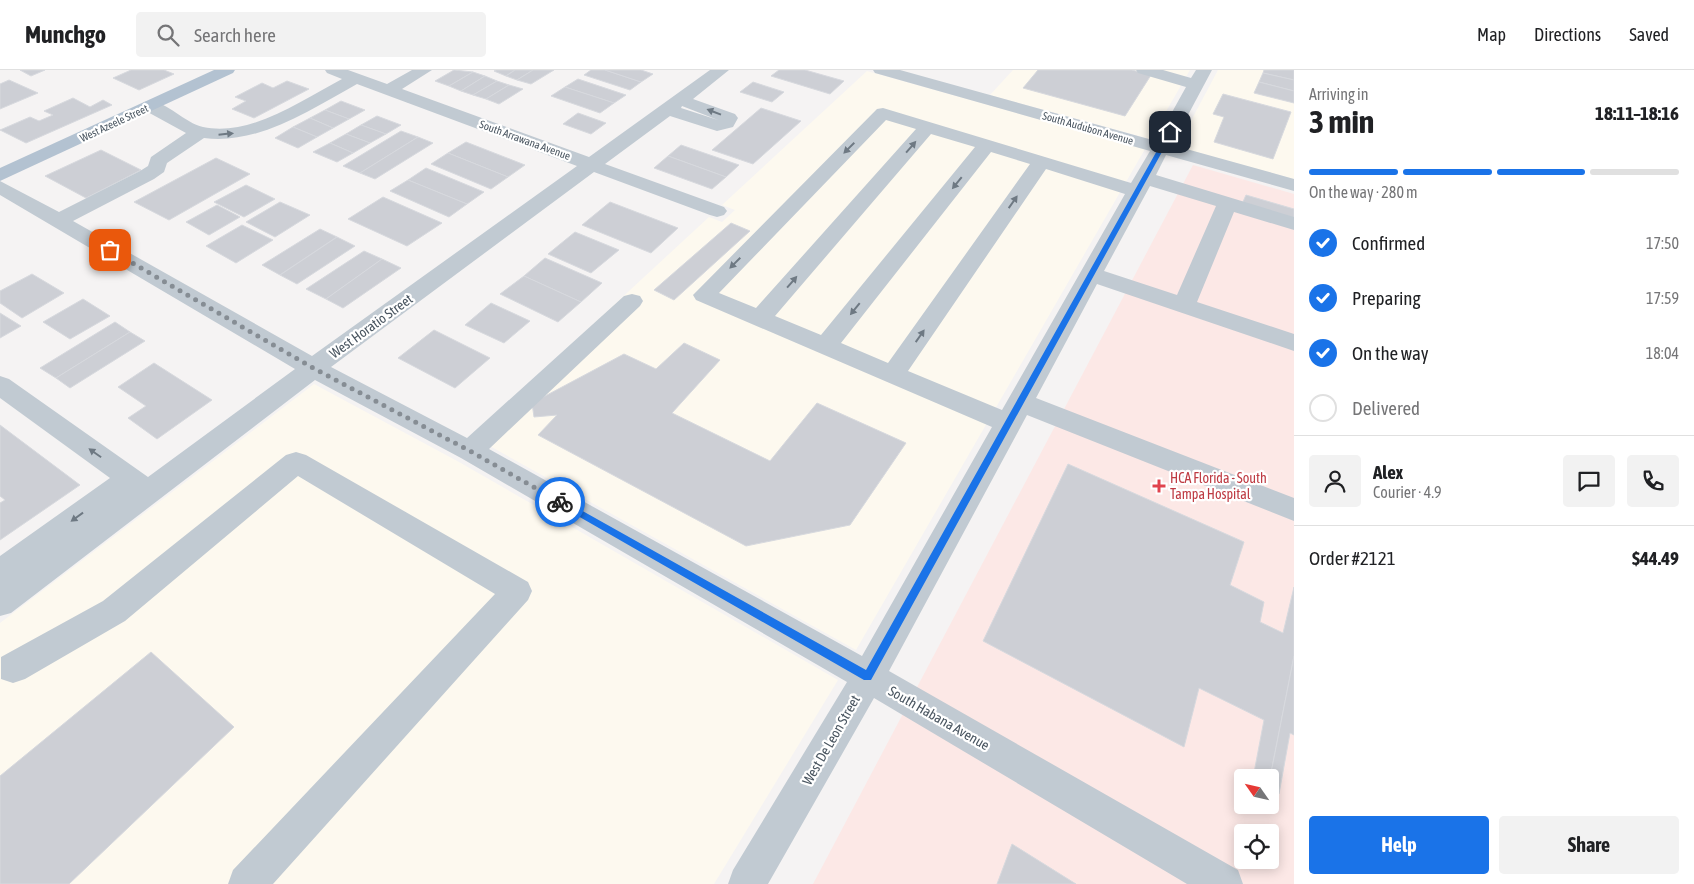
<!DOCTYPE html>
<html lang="en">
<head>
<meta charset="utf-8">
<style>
	:root { --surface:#fff; --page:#f2f2f2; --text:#202124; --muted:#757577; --line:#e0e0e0; --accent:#1a73e8 }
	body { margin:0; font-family:"Asap Condensed",sans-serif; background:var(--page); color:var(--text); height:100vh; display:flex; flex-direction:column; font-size:19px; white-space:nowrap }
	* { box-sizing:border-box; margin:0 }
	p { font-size:16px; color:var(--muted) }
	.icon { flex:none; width:28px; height:28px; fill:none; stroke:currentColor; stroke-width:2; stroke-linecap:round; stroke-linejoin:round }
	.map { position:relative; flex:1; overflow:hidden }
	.details { display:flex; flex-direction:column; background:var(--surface); width:400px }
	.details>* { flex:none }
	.needle { width:32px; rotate:304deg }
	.controls { position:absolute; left:1234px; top:699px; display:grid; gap:10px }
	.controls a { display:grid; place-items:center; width:45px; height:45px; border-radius:5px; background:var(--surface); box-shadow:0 2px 12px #0003; font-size:25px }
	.pin { position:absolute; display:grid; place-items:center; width:42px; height:42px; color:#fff; margin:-21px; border-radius:10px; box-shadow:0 2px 8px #0006 }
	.courier { position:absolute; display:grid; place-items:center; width:50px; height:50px; margin:-25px; border:4px solid #1a73e8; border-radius:50%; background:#fff; color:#222; box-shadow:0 1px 6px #0007 }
	.summary em { font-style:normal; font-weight:700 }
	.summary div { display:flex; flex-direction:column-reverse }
	.summary { display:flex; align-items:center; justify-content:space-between; height:85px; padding:0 15px }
	h1 { font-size:32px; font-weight:700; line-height:38px }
	.bar { display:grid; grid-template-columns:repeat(4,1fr); gap:8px 5px; align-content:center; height:60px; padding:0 15px }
	.bar i { height:6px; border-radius:4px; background:var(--line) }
	.bar .selected { background:var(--accent) }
	.bar p { grid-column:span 4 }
	.line { display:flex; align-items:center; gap:12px; padding:0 15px; border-top:1px solid var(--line) }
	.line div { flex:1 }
	.round { display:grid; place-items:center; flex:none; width:52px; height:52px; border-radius:5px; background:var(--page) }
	ol { padding:0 15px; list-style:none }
	li { display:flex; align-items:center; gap:15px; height:55px }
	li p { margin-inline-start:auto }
	li .icon { padding:5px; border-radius:50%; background:var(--accent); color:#fff; stroke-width:4 }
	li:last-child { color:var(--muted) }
	li i { width:28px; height:28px; border:2px solid var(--line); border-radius:50% }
	.action { display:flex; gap:10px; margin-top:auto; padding:10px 15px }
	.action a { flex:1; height:58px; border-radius:5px; background:var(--accent); color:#fff; font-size:20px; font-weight:700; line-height:58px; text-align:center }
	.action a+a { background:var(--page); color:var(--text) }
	header { display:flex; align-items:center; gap:30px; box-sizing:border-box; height:70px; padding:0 25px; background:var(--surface); border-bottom:1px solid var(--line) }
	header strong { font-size:24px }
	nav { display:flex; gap:28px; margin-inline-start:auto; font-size:18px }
	.search { width:350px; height:45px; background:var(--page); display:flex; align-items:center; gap:12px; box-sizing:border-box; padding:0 18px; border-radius:5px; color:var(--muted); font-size:19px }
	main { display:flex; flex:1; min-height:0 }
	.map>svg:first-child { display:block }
	.commercial { fill:#fdf9ef }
	.medical { fill:#fce8e6; fill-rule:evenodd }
	.building { fill:#cdcfd5; stroke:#d7d9de }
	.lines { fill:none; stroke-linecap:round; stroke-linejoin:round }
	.minor { fill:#c1cad2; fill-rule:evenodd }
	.major { fill:#b3c2d1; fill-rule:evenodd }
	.oneway { fill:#6e7983 }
	.route { fill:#1a73e8 }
	.done { stroke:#868d94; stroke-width:5; stroke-dasharray:0 9 }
	.health-dot { fill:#e0444e; stroke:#fff; stroke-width:2 }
	.labels { text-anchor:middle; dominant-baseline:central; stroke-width:4.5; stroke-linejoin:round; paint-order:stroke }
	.far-street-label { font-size:11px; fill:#4a5661; stroke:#fff }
	.street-label { font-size:14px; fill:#4a5661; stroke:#fff }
	.health-label { font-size:14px; fill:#be3a42; stroke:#fff; text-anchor:start }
</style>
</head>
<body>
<header>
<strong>Munchgo</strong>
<div class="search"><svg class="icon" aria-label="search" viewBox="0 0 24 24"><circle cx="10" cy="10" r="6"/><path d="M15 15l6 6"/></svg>Search here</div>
<nav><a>Map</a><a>Directions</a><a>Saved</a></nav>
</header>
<main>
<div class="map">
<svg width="1294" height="814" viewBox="0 0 1294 814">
	<rect width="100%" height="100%" fill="#f5f3f3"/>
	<!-- commercial -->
	<g class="commercial">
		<polygon points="1013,0 1190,0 1150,69 990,25"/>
		<polygon points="1218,0 1294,0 1294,109 1177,77"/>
		<polygon points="867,1 1145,79 856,580 479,370 522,320 709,147 722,152 735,140 722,135"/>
		<polygon points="314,314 459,392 838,610 714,814 0,814 0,553"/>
	</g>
	<!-- medical -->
	<path class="medical" d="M1193 95 1294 124V814H813ZM1242 708H1270V735H1242ZM1242 762H1270V790H1242Z"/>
	<!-- building -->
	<g class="building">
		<polygon points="20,0 45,0 31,6"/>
		<polygon points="131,0 164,0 174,4 139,20 113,8"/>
		<polygon points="454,0 473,2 449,16 435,11"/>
		<polygon points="496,0 515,0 506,6 494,1"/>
		<polygon points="515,0 533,0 517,10 506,6"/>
		<polygon points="533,0 554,0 531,14 517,10"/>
		<polygon points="591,0 605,0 641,12 630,20 584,5"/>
		<polygon points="605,0 641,0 653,4 641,12"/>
		<polygon points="779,0 805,0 844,11 830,24 771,6"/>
		<polygon points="1038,0 1132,0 1151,5 1125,46 1023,18"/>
		<polygon points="1264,0 1294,0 1294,10 1263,3"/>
		<polygon points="473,2 485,6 461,21 449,16"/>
		<polygon points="1263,3 1294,10 1294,21 1259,12"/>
		<polygon points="485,6 497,11 473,25 461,21"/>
		<polygon points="578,9 626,25 614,33 565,17"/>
		<polygon points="9,10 38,23 0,39 0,14"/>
		<polygon points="287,11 309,19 254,48 232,39 246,31 235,27 262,13 273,18"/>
		<polygon points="497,11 509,15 486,29 473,25"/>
		<polygon points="753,12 784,22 772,32 740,22"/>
		<polygon points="1259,12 1294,21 1294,33 1254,23"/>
		<polygon points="509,15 523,19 499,34 486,29"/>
		<polygon points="565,17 614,33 600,43 551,26"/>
		<polygon points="1223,24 1291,42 1273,89 1214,72 1224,47 1213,44"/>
		<polygon points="73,28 90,37 103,30 112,35 26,73 0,60 30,47 39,51 53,45 44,41"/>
		<polygon points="341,31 365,40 349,49 325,40"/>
		<polygon points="761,38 801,51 753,94 712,80"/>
		<polygon points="325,40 349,49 333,58 310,48"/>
		<polygon points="578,43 606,53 591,64 563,54"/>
		<polygon points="377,46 401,55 386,64 361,55"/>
		<polygon points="310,48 333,58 317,67 293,57"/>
		<polygon points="361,55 386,64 370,73 346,64"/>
		<polygon points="293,57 317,67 298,78 275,68"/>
		<polygon points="401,61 418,67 360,103 343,96"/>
		<polygon points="346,64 370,73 353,83 330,73"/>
		<polygon points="418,67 433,73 375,109 360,103"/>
		<polygon points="466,72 525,95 508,107 448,83"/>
		<polygon points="330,73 353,83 337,92 313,82"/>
		<polygon points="681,75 739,95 726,107 668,86"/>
		<polygon points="101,80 141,100 86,128 45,106"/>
		<polygon points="448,83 508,107 491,119 431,94"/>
		<polygon points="668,86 726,107 712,119 654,98"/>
		<polygon points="216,88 250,104 169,150 134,132"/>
		<polygon points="426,98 484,122 467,134 408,110"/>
		<polygon points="408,110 467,134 449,147 390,121"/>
		<polygon points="246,115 275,129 244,147 214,132"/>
		<polygon points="1246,125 1294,139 1294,150 1242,134"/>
		<polygon points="383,127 442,153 407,176 348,149"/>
		<polygon points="280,132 310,145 275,167 246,152"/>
		<polygon points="610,132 678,158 651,183 582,155"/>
		<polygon points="217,135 240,147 209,165 186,152"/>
		<polygon points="731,153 750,161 674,230 654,220"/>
		<polygon points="242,155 273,170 236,193 206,176"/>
		<polygon points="320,159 337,167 280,205 262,195"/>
		<polygon points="575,162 619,180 591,203 548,184"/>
		<polygon points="337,167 355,176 297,214 280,205"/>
		<polygon points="364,181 382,189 326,229 306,219"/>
		<polygon points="545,188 602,213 581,232 524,206"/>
		<polygon points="382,189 401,198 343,238 326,229"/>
		<polygon points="32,204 64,223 22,248 0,233 0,221"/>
		<polygon points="524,206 581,232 558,252 500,224"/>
		<polygon points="83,229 110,246 70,269 43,252"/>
		<polygon points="491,233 530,251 504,273 465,255"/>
		<polygon points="0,243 21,256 0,268"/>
		<polygon points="115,252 130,262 56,308 40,298"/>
		<polygon points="434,260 490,288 455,318 398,288"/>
		<polygon points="130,262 145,271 70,318 56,308"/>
		<polygon points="684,273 720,290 672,343 770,391 817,333 906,373 850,455 746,476 538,365 557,345 534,347 532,333 624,284 656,299"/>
		<polygon points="154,293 212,330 157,369 128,348 146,336 118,317"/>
		<polygon points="0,355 80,415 0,470 0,433 5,430 0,426"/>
		<polygon points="1068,394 1244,472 1230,515 1264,532 1260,552 1283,563 1294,517 1294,586 1270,708 1253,708 1264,650 1199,618 1184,677 983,571"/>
		<polygon points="151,582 234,657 69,814 0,814 0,706"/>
		<polygon points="1294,586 1294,665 1290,663 1279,724 1270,719 1270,708"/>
		<polygon points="1012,774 1076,814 997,814"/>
	</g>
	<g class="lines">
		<!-- minor -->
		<g class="minor">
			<path d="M325 0H348L387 14 412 0H432L402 19 589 87 710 0H729L693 29 735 44 738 48 733 57 717 61 670 46 605 94 724 137 727 141 724 145 717 147 710 145 594 102 331 297 467 368 624 226 632 224 640 226 643 231 640 236 489 379 862 586 992 357 696 230 693 225 877 39 883 38 1131 113 1150 81 875 3 873 0H900L1156 71 1186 17 1138 3 1136 0H1163L1191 8 1196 0H1212L1172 75 1294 109V121L1166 85 1156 105 1294 147V160L1234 142 1197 232 1294 264V281L1097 214 1036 328 1294 428V451L1027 345 889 601 1238 800 1243 814H1187L874 628 768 814H728L733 800 847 612 461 388 315 310 11 543 0 546V486L110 408 0 328V306L9 309 148 407 295 299 0 125V111L59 142 140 101 148 96 151 87 186 63 144 40 141 36 144 32C164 27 183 53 203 57 251 67 302 30 342 9L327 3ZM357 14 577 96 312 286 73 151 154 109 164 102 167 93 204 68C259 75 310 40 357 14ZM682 36 718 50 681 38ZM886 50 916 59 756 238 719 223ZM931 64 975 77 821 265 775 246ZM991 82 1030 94 888 293 841 273ZM1046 99 1125 124 1002 340 908 301ZM1150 116 1216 136 1177 225 1104 201Z"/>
			<polygon points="296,382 306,385 528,512 532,521 528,530 273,814 228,814 233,800 495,524 298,406 125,551 25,609 13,613 1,609 1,587 103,531 286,385"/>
		</g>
		<!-- major -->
		<polygon class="major" points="214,0 235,0 233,3 0,111 0,98"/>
	</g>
	<!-- one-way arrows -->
	<defs><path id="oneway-solid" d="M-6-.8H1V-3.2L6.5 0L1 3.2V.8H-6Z" transform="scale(1.25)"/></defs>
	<g class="oneway">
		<use href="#oneway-solid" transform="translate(714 42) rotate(-159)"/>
		<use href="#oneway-solid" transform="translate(226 64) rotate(-6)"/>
		<use href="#oneway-solid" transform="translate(911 77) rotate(-49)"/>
		<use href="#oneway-solid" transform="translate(849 78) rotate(135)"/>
		<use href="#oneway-solid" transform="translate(957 113) rotate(129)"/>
		<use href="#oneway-solid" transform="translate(1013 132) rotate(-55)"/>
		<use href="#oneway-solid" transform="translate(735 193) rotate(135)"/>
		<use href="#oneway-solid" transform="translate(792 212) rotate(-49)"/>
		<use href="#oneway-solid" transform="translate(855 239) rotate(129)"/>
		<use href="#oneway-solid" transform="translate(920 266) rotate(-55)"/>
		<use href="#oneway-solid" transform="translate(95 383) rotate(-145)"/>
		<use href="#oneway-solid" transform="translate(77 447) rotate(144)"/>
	</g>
	<!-- route -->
	<polygon class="route" points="1168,61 1173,62 871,610 864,610 557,434 557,430 563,430 866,600"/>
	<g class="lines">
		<!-- done -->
		<polyline class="done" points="110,180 313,298 470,381 560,432"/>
	</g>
	<!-- markers -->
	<path class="health-dot" d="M1156.5 408.5h5v5h5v5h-5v5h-5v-5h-5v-5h5z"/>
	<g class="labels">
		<!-- far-street labels -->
		<g class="far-street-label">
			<text transform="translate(114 53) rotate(-25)">West Azeele Street</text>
			<text transform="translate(1088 58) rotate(16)">South Audubon Avenue</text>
			<text transform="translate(525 70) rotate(20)">South Arrawana Avenue</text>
		</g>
		<!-- street labels -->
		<g class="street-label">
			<text transform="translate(371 256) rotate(-36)">West Horatio Street</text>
			<text transform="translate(939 648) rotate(30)">South Habana Avenue</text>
			<text transform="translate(831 670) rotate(-60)">West De Leon Street</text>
		</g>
		<!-- health labels -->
		<g class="health-label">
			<text x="1170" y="408">HCA Florida - South<tspan x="1170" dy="16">Tampa Hospital</tspan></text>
		</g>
	</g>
</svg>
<div class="controls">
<a><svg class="needle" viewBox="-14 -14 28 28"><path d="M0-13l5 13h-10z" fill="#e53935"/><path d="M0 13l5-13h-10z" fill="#757577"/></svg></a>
<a><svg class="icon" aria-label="locate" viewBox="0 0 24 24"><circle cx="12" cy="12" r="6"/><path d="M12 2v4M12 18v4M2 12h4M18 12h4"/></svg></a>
</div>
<div class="pin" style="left:110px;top:180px;background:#ea580c"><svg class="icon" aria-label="bag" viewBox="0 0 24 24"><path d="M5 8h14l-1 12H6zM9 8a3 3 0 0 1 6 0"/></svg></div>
<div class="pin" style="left:1170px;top:62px;background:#1f2937"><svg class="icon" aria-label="home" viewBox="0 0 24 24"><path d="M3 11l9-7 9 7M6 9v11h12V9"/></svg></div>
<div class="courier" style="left:560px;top:432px"><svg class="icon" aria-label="bike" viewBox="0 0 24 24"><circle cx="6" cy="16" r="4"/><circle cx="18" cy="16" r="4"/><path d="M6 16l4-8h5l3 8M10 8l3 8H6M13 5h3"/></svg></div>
</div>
<section class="details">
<div class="summary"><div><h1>3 min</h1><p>Arriving in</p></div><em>18:11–18:16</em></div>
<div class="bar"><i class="selected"></i><i class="selected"></i><i class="selected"></i><i></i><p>On the way · 280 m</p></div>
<ol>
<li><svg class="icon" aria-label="check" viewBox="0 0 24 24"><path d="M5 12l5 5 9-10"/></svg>Confirmed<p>17:50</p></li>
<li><svg class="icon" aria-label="check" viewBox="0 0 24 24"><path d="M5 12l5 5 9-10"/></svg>Preparing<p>17:59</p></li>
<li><svg class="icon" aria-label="check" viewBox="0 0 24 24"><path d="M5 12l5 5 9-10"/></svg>On the way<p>18:04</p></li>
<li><i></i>Delivered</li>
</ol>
<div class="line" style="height:90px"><a class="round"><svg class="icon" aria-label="person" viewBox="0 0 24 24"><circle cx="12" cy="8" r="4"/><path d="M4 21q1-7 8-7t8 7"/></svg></a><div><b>Alex</b><p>Courier · 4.9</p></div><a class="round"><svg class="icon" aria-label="chat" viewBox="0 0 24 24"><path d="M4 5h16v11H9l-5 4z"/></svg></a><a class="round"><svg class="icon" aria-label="phone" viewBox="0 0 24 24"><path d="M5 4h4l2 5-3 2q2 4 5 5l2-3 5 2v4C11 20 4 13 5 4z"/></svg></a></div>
<div class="line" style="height:65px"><div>Order #2121</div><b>$44.49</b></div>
<div class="action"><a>Help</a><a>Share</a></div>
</section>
</main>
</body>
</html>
